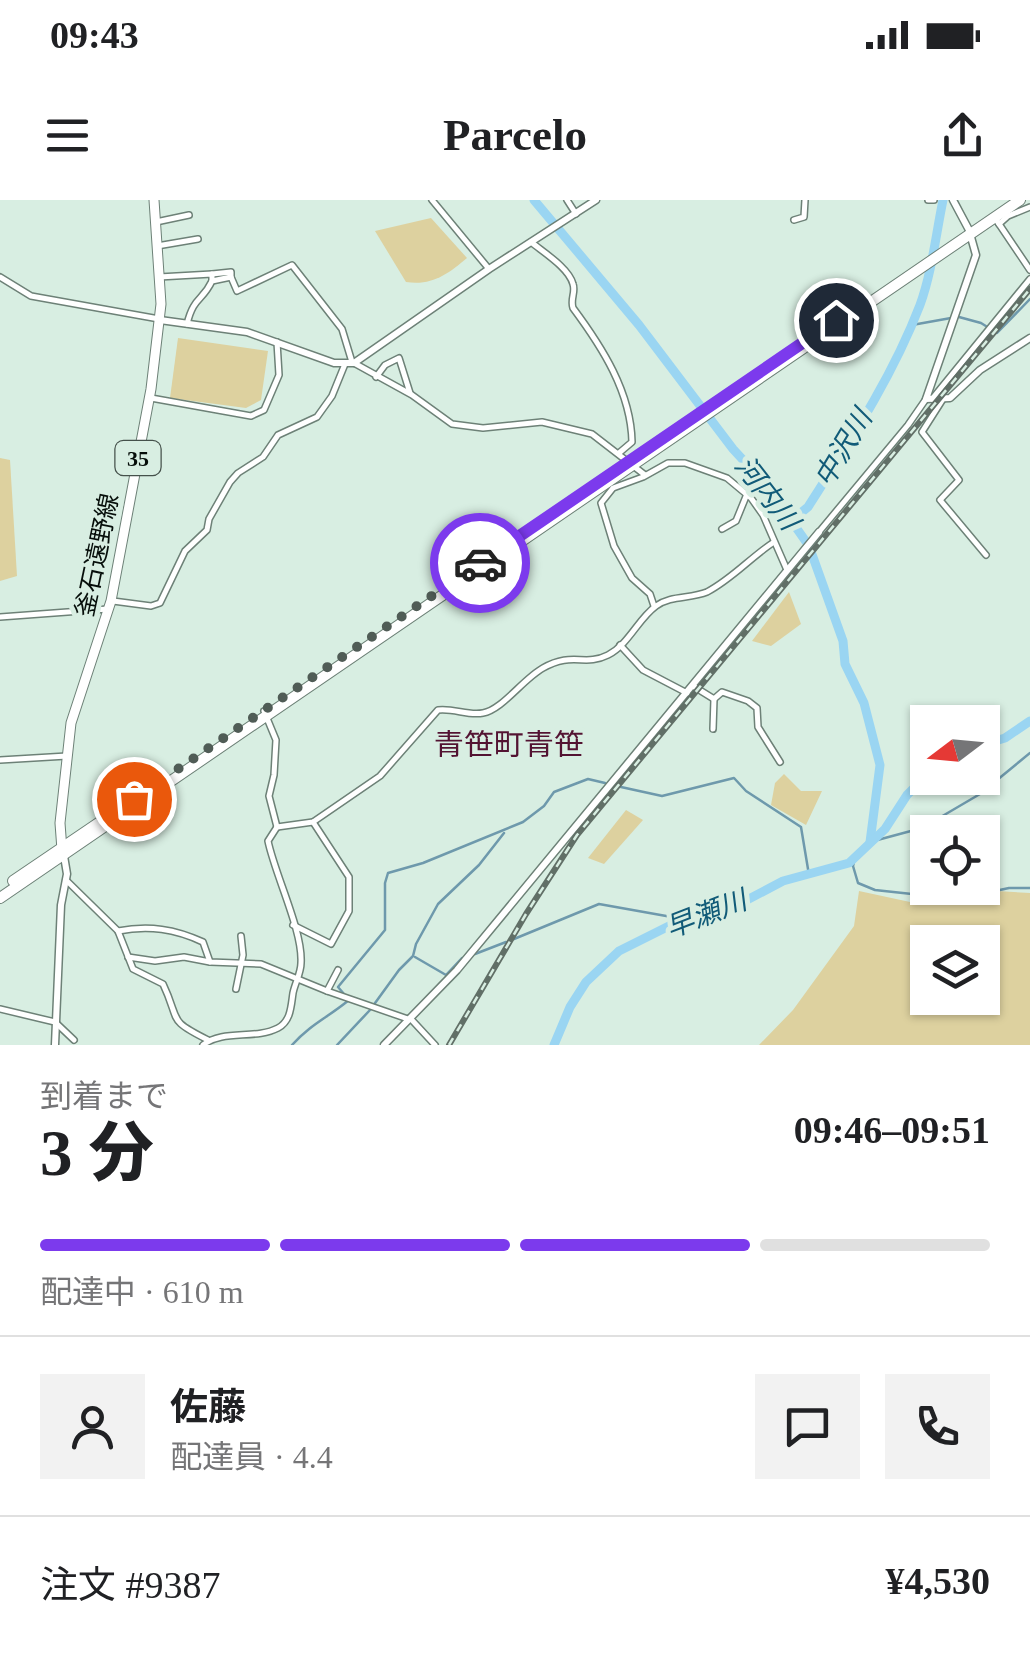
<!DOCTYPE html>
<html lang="ja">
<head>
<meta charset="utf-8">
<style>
	:root { --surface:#fff; --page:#f2f2f2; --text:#202124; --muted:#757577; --line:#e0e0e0; --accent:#7c3aed }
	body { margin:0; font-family:"Times New Roman","Noto Sans JP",serif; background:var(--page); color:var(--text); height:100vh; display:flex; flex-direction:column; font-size:38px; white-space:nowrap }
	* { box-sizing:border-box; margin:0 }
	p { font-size:32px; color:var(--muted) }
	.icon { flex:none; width:55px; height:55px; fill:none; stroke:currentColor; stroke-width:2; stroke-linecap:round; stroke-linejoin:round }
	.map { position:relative; height:845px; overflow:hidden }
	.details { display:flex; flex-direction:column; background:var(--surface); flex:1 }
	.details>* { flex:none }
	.needle { width:65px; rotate:254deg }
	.buttons { position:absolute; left:910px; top:505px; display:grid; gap:20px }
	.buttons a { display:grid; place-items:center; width:90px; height:90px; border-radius:0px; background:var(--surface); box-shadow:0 2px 8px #0004; font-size:50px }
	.pin { position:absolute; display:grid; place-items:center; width:85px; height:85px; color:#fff; margin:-42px; border:5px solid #fff; border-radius:50%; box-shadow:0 2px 10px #0007 }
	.courier { position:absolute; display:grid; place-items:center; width:100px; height:100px; margin:-50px; border:8px solid #7c3aed; border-radius:50%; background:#fff; color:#222; box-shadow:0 2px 12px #0007 }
	.overview em { font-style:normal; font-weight:800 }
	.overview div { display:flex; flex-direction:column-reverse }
	.overview { display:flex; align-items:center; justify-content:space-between; height:170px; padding:0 40px }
	h1 { font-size:65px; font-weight:800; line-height:75px }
	.bar { display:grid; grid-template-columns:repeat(4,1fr); gap:15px 10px; align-content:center; height:120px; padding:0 40px }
	.bar i { height:12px; border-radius:8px; background:var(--line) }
	.bar .selected { background:var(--accent) }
	.bar p { grid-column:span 4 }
	.line { display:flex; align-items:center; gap:25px; padding:0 40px; border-top:2px solid var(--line) }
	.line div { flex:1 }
	.round { display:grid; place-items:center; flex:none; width:105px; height:105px; border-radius:0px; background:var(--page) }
	.status { display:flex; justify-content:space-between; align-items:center; height:70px; padding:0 50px; background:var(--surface); direction:ltr }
	.status svg { height:28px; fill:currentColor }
	header { display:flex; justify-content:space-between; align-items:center; height:130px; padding:0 40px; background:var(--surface); font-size:45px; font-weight:800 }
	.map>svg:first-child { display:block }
	.green { fill:#ddd19f; fill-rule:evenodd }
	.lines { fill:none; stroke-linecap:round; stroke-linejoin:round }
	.stream { stroke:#6e99ac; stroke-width:2.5 }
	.river { stroke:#9ad5f2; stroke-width:9 }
	.minor-casing { stroke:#6d8177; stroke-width:8 }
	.tertiary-casing { stroke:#6d8177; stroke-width:9 }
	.primary-casing { stroke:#6d8177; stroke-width:11 }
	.trunk-casing { stroke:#6d8177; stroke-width:12 }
	.minor { stroke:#fff; stroke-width:5 }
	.tertiary { stroke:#fff; stroke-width:6 }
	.primary { stroke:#fff; stroke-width:9 }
	.trunk { stroke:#fff; stroke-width:10 }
	.rail-casing { stroke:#616f67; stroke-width:6 }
	.rail { stroke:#d8eee2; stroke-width:2.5; stroke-dasharray:8; stroke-linecap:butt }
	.done { stroke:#505c56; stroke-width:10; stroke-dasharray:0 18 }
	.route { stroke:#7c3aed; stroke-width:12 }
	.labels { text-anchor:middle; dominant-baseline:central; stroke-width:10; stroke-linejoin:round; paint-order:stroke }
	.shield { fill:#d8eee2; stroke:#45514b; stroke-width:2.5 }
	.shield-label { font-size:22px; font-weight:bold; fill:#060e0a }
	.street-label { font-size:25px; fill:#060e0a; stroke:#d8eee2 }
	.water-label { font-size:28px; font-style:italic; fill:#115b78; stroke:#d8eee2 }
	.quarter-label { font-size:30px; fill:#531332; stroke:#d8eee2 }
</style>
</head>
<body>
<div class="status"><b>09:43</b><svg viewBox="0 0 49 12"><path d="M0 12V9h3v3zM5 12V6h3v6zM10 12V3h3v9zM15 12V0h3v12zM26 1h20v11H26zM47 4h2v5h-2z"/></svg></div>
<header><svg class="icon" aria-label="menu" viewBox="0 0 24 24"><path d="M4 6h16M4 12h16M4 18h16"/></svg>Parcelo<svg class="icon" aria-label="share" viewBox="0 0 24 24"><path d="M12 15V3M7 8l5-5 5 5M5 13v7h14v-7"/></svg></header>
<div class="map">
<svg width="1030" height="845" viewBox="0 0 1030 845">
	<rect width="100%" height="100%" fill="#d8eee2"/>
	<!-- green -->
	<g class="green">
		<path d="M431 18 467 58C448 74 432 86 406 82L375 31Z"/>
		<polygon points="178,138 268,151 261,200 246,208 170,198"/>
		<polygon points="0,258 10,260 17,376 0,381"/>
		<polygon points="789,392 801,424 771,446 752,441"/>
		<polygon points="784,574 801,591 822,591 806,625 771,605 775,583"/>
		<polygon points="626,610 643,620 604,664 588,658"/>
		<path d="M980 690 1030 693V845H759L793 810 854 726 859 691 910 702ZM928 742H982V798H928Z"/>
	</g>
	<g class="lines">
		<!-- stream -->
		<g class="stream">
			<polyline points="959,117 981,123 997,133 1030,99"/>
			<polyline points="912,125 951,118"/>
			<polyline points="621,587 662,596 734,578 746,591 801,627 809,675"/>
			<polyline points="870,642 922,628 980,594 1030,553"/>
			<polyline points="855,658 853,666 858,683 875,690 958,699 1009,688 1030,688"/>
			<polyline points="514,739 599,704 683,719"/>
			<polyline points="475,754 506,742"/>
			<polyline points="415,757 446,775 462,758"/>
			<polyline points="344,794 338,787 385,730 385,683 388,673 423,663 523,622 544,606 554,592 588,579 605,583"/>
			<path d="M292 845C311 824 327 818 349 800"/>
			<polyline points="337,845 370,810 399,770 413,756 416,744 438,704 479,665 504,633"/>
		</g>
		<!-- river -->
		<g class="river">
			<polyline points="534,0 639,125 733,249 767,286 809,346 843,441 845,464 864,503 880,565 870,642"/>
			<path d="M792 320 808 307C850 241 892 178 920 105 932 72 936 34 943 0"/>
			<polyline points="982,545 1005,538 1030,521"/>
			<polyline points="554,845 570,807 586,782 619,751 683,719 728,710 783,681 849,663 885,629 907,595 928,574"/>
		</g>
		<defs>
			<g id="minor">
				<polyline points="432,0 489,69"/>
				<polyline points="567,0 576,14"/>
				<polyline points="928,0 934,0"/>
				<polyline points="995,18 1030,70"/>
				<polyline points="794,20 804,17 805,0"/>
				<polyline points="156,22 189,15"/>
				<polyline points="999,24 1008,16 1030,7"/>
				<path d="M531 42C543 52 569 68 573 84 576 92 570 99 573 108 602 147 631 192 632 242L619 253"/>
				<polyline points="157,46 198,39"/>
				<polyline points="212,74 231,72 231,77"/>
				<polyline points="0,77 31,96 159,119"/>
				<polyline points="159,77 212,74 212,81"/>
				<path d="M187 124C194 96 202 102 212 81L231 77 237 91 292 65 342 129 352 162"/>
				<polyline points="354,163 412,195 452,224 483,228 542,222 592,234 645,275"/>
				<polyline points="376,177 385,165 399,158 410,193"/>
				<polyline points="151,198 251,216 264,210 279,175 277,142"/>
				<polyline points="932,199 1030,79"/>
				<polyline points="943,199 922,232 959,280 940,300 986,355"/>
				<polyline points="722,329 736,321 747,294"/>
				<polyline points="819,332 908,225 926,199"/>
				<polyline points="113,401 151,406 160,403 185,351 207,330 209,319 230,282 238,273 263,257 278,235 317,217 332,196 345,164"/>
				<polyline points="654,406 650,394 632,378 614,346 601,303 613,288 643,277 668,263 685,263 727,278 751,298 763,315 787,370"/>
				<polyline points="0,417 108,409"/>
				<polyline points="620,445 643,470 687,493"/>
				<polyline points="693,486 714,499 722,492 748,501 757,508 758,527 780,562"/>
				<polyline points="264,511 276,540 274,575 269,596 277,627"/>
				<polyline points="713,529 714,499"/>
				<polyline points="0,560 67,556"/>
				<path d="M277 627 313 622 380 576 438 510C454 508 468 516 483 513 502 510 523 479 543 468 573 451 584 467 608 455 629 444 638 419 656 406 671 395 690 399 707 392 732 379 751 357 774 342"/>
				<path d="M66 680 118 731 133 769 163 784C181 822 166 819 208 840"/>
				<polyline points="293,725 331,744 349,711 349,677 313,622"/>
				<path d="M118 731C149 725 175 729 203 742L210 762"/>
				<polyline points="128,757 155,761 184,757 210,762 261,764 327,791 408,819"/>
				<polyline points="236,789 243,755 241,736"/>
				<polyline points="327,791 338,770"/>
				<polyline points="0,809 55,822 74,840"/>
				<polyline points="410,818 435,845"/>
				<path d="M203 845C223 829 255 840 278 828 291 821 291 806 293 793 295 783 301 773 301 763 303 731 275 675 268 641L277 627"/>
			</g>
			<g id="tertiary">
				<polyline points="953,0 969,30 976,55 926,199 950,198 980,170 1030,138"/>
				<polyline points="160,120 247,132 334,163 354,163 489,69 596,0"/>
				<polyline points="55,845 61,705 67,674 64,656"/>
				<polyline points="384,845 457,770 819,332"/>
			</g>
			<polyline id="primary" points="62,650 60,623 71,523 111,401 151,189 161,104 154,0"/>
			<g id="trunk">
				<polyline points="13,681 131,601"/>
				<polyline points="0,698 1020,0"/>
			</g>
		</defs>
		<!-- minor casing -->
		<use href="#minor" class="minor-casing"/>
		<!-- tertiary casing -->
		<use href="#tertiary" class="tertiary-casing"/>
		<!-- primary casing -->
		<use href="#primary" class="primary-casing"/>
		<!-- trunk casing -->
		<use href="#trunk" class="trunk-casing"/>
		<!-- minor -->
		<use href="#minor" class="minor"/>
		<!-- tertiary -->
		<use href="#tertiary" class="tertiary"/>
		<!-- primary -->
		<use href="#primary" class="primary"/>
		<!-- trunk -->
		<use href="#trunk" class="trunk"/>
		<defs>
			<polyline id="rail" points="449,845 526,714 577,635 1030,89"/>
		</defs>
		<!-- rail casing -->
		<use href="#rail" class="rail-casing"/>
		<!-- rail -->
		<use href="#rail" class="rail"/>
	</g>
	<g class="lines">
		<!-- done -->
		<polyline class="done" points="134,599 480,363"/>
		<!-- route -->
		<polyline class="route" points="480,363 836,120"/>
	</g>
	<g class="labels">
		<!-- shield labels -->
		<rect class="shield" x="115.5" y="241" width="45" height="34" rx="8"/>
		<g class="shield-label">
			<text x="138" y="258">35</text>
		</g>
		<!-- street labels -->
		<g class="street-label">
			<text transform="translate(97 355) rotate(-78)">釜石遠野線</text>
		</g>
		<!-- water labels -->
		<g class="water-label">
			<text transform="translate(843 248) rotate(-59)">中沢川</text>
			<text transform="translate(767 293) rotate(52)">河内川</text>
			<text transform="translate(706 714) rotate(-21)">早瀬川</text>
		</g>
		<!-- quarter labels -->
		<g class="quarter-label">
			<text x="509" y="544">青笹町青笹</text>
		</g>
	</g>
</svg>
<div class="buttons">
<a><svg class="needle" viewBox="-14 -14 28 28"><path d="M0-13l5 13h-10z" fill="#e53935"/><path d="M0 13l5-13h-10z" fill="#757577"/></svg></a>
<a><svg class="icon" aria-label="locate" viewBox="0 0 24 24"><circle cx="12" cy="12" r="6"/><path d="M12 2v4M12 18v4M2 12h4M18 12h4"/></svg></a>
<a><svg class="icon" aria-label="layers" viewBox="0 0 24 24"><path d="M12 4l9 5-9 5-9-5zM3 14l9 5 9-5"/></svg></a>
</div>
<div class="pin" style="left:134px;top:599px;background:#ea580c"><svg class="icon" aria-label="bag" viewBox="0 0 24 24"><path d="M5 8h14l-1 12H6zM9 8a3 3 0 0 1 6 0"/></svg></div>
<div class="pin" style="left:836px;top:120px;background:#1f2937"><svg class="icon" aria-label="home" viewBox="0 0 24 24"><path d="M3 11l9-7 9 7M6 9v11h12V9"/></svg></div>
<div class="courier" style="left:480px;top:363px"><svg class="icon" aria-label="car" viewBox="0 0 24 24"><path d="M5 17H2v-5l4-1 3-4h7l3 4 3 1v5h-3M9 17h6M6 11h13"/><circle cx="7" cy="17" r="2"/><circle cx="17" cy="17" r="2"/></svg></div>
</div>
<section class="details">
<div class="overview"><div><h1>3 分</h1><p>到着まで</p></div><em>09:46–09:51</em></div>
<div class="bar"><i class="selected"></i><i class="selected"></i><i class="selected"></i><i></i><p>配達中 · 610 m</p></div>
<div class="line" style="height:180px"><a class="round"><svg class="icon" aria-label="person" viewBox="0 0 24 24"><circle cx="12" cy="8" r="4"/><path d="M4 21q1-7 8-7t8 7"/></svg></a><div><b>佐藤</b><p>配達員 · 4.4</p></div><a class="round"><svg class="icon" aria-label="chat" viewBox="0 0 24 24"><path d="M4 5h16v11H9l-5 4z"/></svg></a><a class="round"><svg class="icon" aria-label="phone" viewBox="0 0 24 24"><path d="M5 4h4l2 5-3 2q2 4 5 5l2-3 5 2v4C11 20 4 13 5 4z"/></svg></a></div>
<div class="line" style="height:130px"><div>注文 #9387</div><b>¥4,530</b></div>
</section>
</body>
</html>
